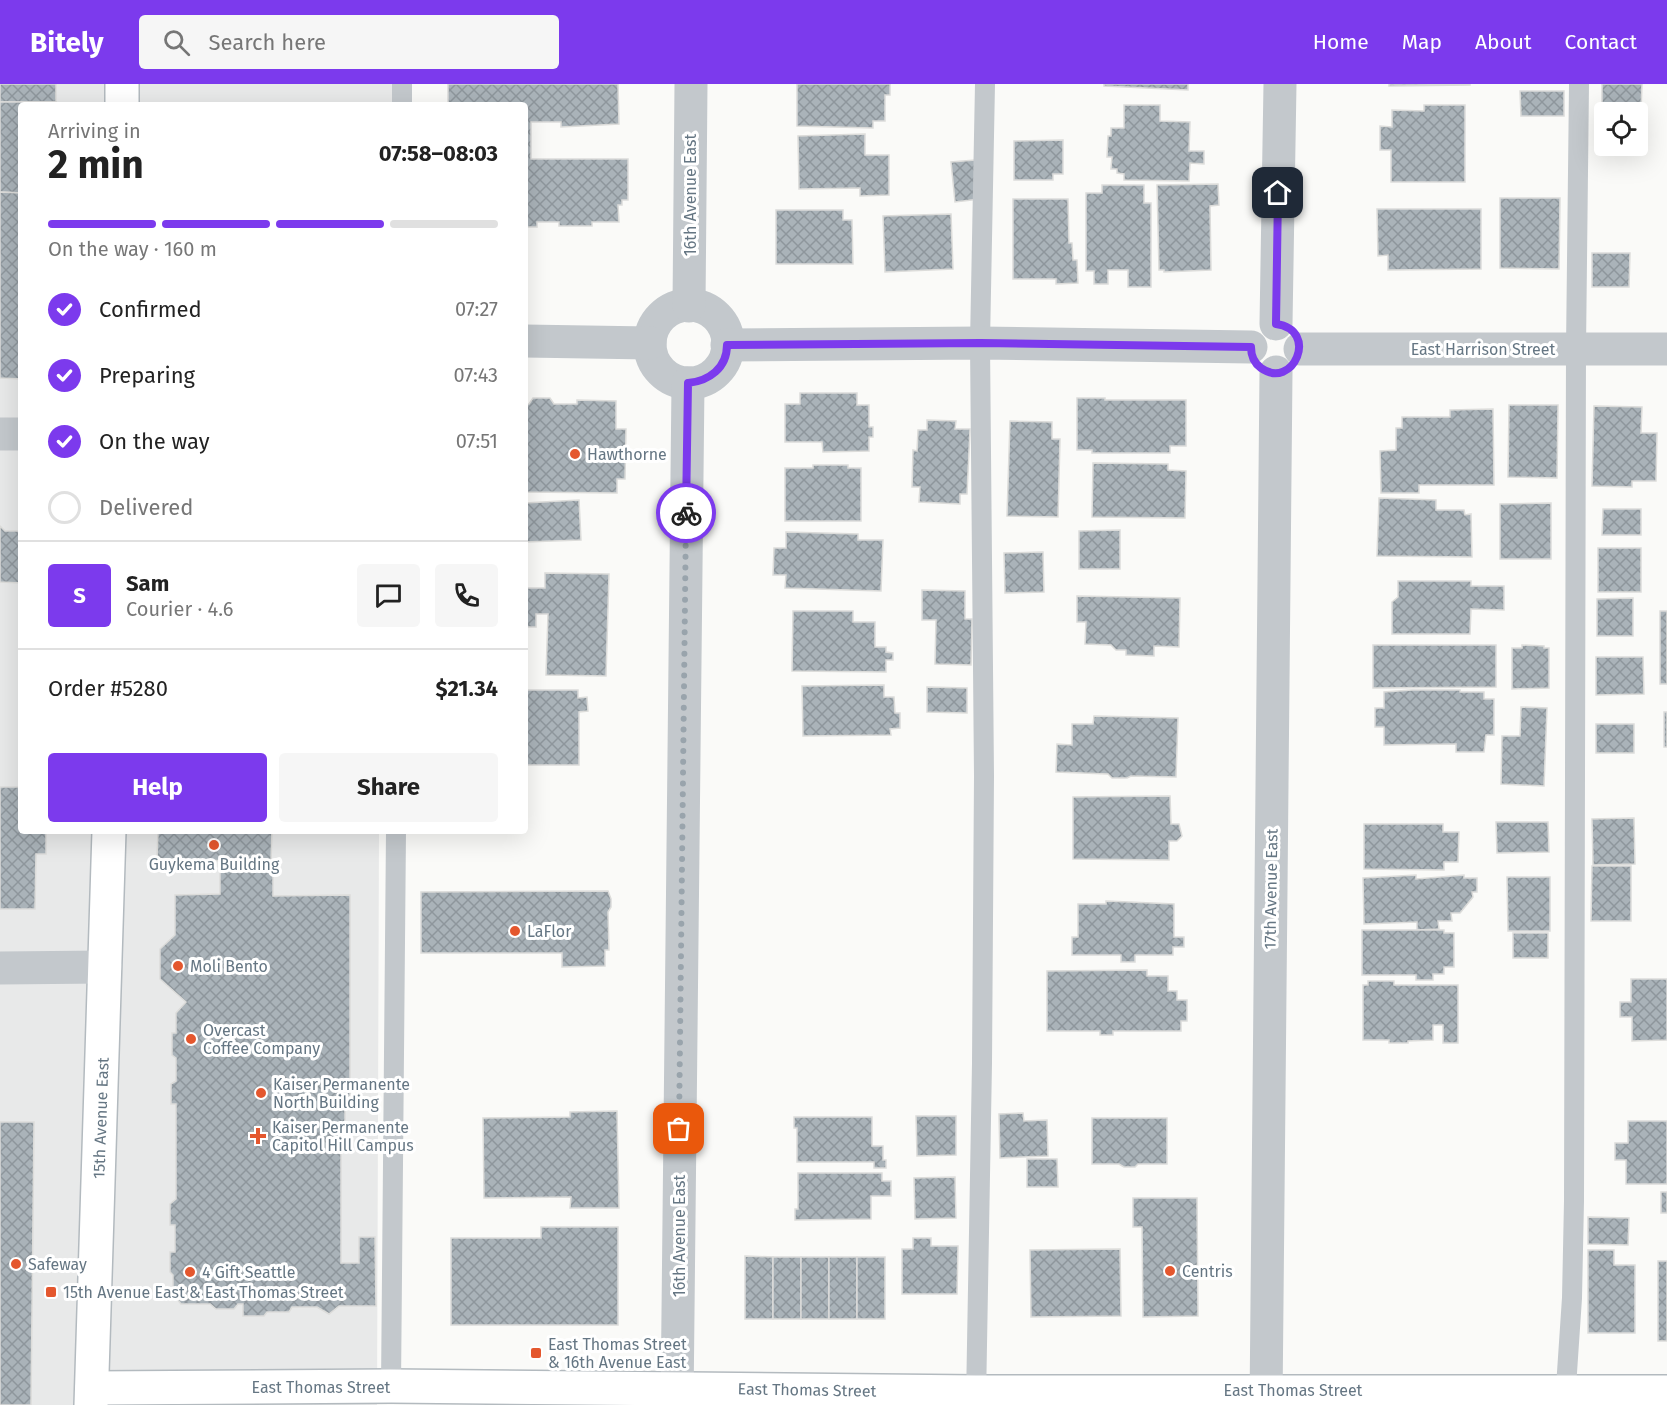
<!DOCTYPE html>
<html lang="en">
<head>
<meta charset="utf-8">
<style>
	:root { --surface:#fff; --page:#f6f6f6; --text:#222; --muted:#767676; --line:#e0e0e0; --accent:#7c3aed }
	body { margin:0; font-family:"Fira Sans",sans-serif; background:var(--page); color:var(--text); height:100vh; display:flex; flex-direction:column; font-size:22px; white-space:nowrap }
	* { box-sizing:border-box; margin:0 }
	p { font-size:20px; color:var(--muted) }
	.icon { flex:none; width:33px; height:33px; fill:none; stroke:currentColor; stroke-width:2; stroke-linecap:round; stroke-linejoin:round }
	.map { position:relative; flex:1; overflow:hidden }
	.side { position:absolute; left:18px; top:18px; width:510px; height:732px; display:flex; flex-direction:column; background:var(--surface); border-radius:6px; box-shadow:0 6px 24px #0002 }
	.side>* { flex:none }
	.fabs { position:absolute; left:1594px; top:18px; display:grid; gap:12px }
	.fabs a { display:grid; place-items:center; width:54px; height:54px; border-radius:6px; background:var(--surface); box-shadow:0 6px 24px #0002; font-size:30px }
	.pin { position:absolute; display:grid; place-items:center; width:51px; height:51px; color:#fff; margin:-26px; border-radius:12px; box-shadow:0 3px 9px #0006 }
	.courier { position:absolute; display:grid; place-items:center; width:60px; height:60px; margin:-30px; border:4px solid #7c3aed; border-radius:50%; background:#fff; color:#222; box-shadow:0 2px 8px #0007 }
	.head em { font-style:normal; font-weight:700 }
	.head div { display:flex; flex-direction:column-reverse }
	.head { display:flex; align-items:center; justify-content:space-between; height:102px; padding:0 30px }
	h1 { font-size:39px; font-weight:700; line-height:45px }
	.bar { display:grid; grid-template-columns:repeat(4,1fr); gap:9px 6px; align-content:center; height:72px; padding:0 30px }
	.bar i { height:8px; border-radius:4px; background:var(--line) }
	.bar .on { background:var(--accent) }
	.bar p { grid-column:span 4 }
	.line { display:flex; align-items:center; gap:15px; padding:0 30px; border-top:2px solid var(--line) }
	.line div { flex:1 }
	.round { display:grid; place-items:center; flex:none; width:63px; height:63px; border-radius:6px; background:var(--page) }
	ol { padding:0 30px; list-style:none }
	li { display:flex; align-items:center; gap:18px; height:66px }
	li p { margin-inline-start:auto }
	li .icon { padding:6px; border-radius:50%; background:var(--accent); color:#fff; stroke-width:4 }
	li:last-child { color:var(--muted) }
	li i { width:33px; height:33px; border:3px solid var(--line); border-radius:50% }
	.action { display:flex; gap:12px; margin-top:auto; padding:12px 30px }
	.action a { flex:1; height:69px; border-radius:6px; background:var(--accent); color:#fff; font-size:24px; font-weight:700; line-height:69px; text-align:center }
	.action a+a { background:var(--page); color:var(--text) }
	header { display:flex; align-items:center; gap:36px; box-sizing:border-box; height:84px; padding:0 30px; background:var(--accent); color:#fff }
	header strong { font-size:28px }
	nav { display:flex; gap:33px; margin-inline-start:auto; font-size:21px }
	.search { width:420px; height:54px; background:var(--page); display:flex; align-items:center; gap:15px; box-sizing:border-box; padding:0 21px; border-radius:6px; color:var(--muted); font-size:22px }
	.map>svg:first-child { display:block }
	.built { fill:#e8e9e9 }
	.building { fill:url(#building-cross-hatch); stroke:#dcdcda; stroke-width:1.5 }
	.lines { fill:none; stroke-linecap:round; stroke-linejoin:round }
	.secondary-casing { stroke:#b3babf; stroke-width:36 }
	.lane { stroke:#c3c8cc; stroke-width:20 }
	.street { stroke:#c3c8cc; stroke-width:33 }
	.secondary { stroke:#fff; stroke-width:33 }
	.done { stroke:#99a4ac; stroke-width:6; stroke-dasharray:0 10.8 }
	.route { stroke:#7c3aed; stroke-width:8 }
	.poi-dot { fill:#e4572e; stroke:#fff; stroke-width:2 }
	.labels { text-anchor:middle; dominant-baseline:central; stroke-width:6; stroke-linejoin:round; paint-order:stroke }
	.street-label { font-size:16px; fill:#657683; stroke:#fff }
	.poi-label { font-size:16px; fill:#657683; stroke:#fff; text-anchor:start }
</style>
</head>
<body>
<header>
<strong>Bitely</strong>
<div class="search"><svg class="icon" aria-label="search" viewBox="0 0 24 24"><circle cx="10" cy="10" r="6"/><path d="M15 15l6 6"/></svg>Search here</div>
<nav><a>Home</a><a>Map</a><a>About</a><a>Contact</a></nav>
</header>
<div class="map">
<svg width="1667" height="1321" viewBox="0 0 1667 1321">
	<defs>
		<pattern id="building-cross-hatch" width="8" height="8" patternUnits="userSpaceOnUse" patternTransform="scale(1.5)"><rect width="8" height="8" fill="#aab3b9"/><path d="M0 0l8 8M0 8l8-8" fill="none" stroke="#8e969c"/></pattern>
	</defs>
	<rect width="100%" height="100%" fill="#fafaf8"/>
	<!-- built -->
	<polygon class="built" points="0,0 393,0 392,21 21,21 21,747 379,747 377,1321 0,1321"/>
	<!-- building -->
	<g class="building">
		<rect x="0" y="0" width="56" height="18"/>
		<polygon points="448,0 618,0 619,40 561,43 561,38 531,38 531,75 628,75 628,116 622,116 622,121 618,121 619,138 592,138 592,142 559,142 559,138 537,138 537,143 525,143 525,21 448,21"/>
		<polygon points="797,0 890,0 890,11 885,11 885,37 873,37 873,44 797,42"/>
		<polygon points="1104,0 1188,0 1188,6 1104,2"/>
		<polygon points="1389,0 1470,0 1470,1 1389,2"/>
		<polygon points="1602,0 1642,0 1641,27 1602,26"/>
		<polygon points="1520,7 1564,7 1564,32 1521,32"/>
		<polygon points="0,18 56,18 56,21 21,21 21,109 0,108"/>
		<polygon points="1124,21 1160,21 1160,37 1190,38 1189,67 1204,67 1204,80 1190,79 1189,97 1124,96 1124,90 1117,89 1117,85 1111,85 1112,73 1107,73 1108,52 1111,52 1111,44 1124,44"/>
		<polygon points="1424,21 1465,21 1465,98 1391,98 1391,66 1380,66 1380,42 1392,43 1392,26 1424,27"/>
		<polygon points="865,50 865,71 889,71 889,111 860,112 860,104 799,105 798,52"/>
		<polygon points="1063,56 1063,90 1053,90 1053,96 1014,96 1014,57"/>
		<polygon points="975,76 980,115 955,118 951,78"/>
		<polygon points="1218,100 1219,121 1210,122 1211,186 1164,188 1164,186 1159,186 1157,101"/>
		<polygon points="1102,101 1144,101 1144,119 1151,119 1151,203 1128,203 1128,186 1108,186 1108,200 1094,200 1094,187 1086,187 1086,109 1102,109"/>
		<polygon points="0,108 21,109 21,295 0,294"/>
		<polygon points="1500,114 1560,114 1559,185 1500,184"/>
		<polygon points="1013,115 1068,115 1069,159 1072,159 1073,176 1077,176 1078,199 1056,200 1056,195 1013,195"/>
		<polygon points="1377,125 1481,125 1481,185 1388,186 1388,171 1378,172"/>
		<polygon points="776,126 843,126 843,136 852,136 853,180 776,180"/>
		<polygon points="951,130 953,185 885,188 883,132"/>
		<polygon points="1592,169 1630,169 1629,203 1592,203"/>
		<polygon points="800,309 857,309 857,321 869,321 869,343 873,343 873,353 869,353 869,367 823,368 822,358 785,358 785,320 800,320"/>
		<polygon points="533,314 550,314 554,320 577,320 577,316 616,317 616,345 626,345 625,395 617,395 617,409 525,408 525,320 529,320"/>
		<polygon points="1077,314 1105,314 1105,316 1186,316 1186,362 1170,362 1170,369 1092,369 1092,366 1077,366"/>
		<polygon points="1509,321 1558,321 1557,394 1508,393"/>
		<polygon points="1594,322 1642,323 1641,349 1657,349 1656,397 1632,397 1632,403 1592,402"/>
		<polygon points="1493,325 1494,401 1419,401 1419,409 1381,409 1380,367 1396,366 1396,344 1402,344 1402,333 1450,333 1450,326"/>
		<polygon points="927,336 956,337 955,345 970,345 967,410 960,410 960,420 919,418 920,403 912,403 913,366 917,367 918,346 927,346"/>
		<polygon points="1010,337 1052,338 1052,355 1060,355 1058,433 1007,432"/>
		<polygon points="1093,379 1168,380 1168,386 1186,387 1185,434 1092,433"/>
		<polygon points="813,381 848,381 848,384 861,384 861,437 785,437 785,384 813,384"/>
		<polygon points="1379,414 1436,416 1436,426 1464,426 1465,431 1471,430 1472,473 1377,472"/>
		<polygon points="579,416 581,456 525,458 525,419"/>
		<polygon points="1551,419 1551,475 1500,475 1500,420"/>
		<polygon points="1603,425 1641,425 1641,451 1602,451"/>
		<polygon points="0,442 5,447 21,447 21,499 0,498"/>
		<polygon points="1120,446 1120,485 1079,485 1079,447"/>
		<polygon points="786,448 858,450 858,456 883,456 881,507 785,504 786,491 773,491 774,464 786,464"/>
		<rect x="1598" y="464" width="43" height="44"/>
		<polygon points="1043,468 1044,508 1005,509 1004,469"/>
		<polygon points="545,489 609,490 606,592 546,591 548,530 536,530 536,543 525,543 525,504 545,504"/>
		<polygon points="1398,497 1471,497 1471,502 1504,502 1504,526 1471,525 1470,550 1392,550 1392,518 1398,513"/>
		<polygon points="922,506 965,507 965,535 972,535 971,581 935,580 936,536 922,536"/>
		<polygon points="1077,512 1180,514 1179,563 1154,562 1154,572 1126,571 1126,566 1116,566 1111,561 1085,560 1086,538 1077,538"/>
		<polygon points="1633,514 1633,552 1597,552 1597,515"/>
		<polygon points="793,527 853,527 853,538 875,538 875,563 886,563 886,568 893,569 893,576 886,576 886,588 792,587"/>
		<rect x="1660" y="527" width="7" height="73"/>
		<polygon points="1373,561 1496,561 1496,603 1373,604"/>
		<polygon points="1522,561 1544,562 1544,564 1549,564 1549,604 1512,605 1512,564 1522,564"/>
		<polygon points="1596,573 1643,573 1644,610 1596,611"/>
		<polygon points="884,601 884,613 894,613 895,629 900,629 900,644 890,645 891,651 803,652 802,602"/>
		<polygon points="927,603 967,604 967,629 927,628"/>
		<polygon points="525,606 578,606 578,614 587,613 588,627 579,628 579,681 525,681"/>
		<polygon points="1412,606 1460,606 1460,608 1484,608 1484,615 1494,615 1494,651 1486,651 1484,668 1456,668 1456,660 1384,661 1384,643 1375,643 1375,624 1384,624 1384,608"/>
		<polygon points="1521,623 1547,624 1544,702 1501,700 1502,652 1520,652"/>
		<rect x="1664" y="628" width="3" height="35"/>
		<polygon points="1094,632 1178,634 1176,693 1131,692 1127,694 1112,694 1108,690 1056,688 1057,660 1072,661 1072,640 1093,640"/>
		<rect x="1596" y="640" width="38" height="29"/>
		<polygon points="0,703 21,703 21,747 46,747 46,770 36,770 35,825 0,825"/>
		<polygon points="1170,712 1171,740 1179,740 1182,752 1177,757 1169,757 1169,776 1073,775 1073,713"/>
		<polygon points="1634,734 1635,780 1593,781 1592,735"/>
		<polygon points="1496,738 1548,738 1549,768 1497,769"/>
		<polygon points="1364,740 1443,740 1443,748 1459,748 1458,778 1444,778 1444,786 1364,785"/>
		<polygon points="158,747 272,747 271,778 157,775"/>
		<polygon points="1592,782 1631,782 1631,837 1591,837"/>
		<polygon points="273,784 273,812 350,811 350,1017 345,1017 345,1047 341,1047 341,1179 359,1179 359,1153 375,1153 376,1222 339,1222 329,1230 317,1223 292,1223 289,1228 267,1228 264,1232 243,1232 243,1220 238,1220 234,1225 216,1225 210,1220 181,1220 173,1210 173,1191 170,1188 170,1168 175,1168 175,1141 170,1141 170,1120 176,1115 176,1020 171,1020 171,1000 176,997 176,974 172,971 172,949 176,949 176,929 186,918 160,895 160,865 175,851 175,811 220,810 220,785"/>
		<polygon points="1416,791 1416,795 1464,791 1464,794 1477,794 1477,808 1472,808 1473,813 1460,829 1451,829 1452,837 1438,837 1439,845 1417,846 1417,838 1364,840 1363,794"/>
		<polygon points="1507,793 1550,793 1550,847 1508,847"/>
		<polygon points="608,807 611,815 611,823 608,828 609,866 605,866 605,882 562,883 562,869 421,869 421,808"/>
		<polygon points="1106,817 1174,820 1174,853 1184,853 1184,863 1173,863 1173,871 1135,871 1135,878 1121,878 1121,871 1072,871 1072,853 1078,853 1078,820 1106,820"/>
		<polygon points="1362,846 1444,846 1444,849 1454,849 1454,883 1444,883 1444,890 1433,890 1433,896 1416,896 1416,891 1362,891"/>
		<rect x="1513" y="849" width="35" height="25"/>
		<polygon points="1147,886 1147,892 1168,892 1168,907 1177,907 1177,916 1187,916 1187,937 1181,937 1181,947 1113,947 1113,951 1100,951 1100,947 1047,947 1047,887"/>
		<polygon points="1631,895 1667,895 1667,956 1632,957 1632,933 1620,933 1620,918 1631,918"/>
		<polygon points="1368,897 1394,897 1394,901 1458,901 1458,959 1443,959 1443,941 1433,941 1433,956 1408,957 1408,959 1389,959 1389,956 1363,956 1363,901 1368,901"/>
		<polygon points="617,1027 619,1124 570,1124 571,1113 484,1114 483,1034 570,1033 570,1028"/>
		<polygon points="1023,1029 1024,1037 1047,1036 1048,1072 1000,1074 999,1030"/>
		<polygon points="916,1032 956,1032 956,1071 917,1072"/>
		<polygon points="794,1033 872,1033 872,1062 883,1062 883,1076 886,1076 886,1084 874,1084 874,1078 797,1078 797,1044 794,1044"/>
		<polygon points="1092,1034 1167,1034 1167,1080 1138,1080 1135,1083 1124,1083 1119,1080 1092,1080"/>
		<polygon points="1628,1037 1667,1037 1667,1100 1626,1100 1626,1076 1615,1076 1615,1059 1628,1059"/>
		<polygon points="0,1038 34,1038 31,1321 0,1321"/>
		<polygon points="1027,1075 1057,1075 1058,1103 1027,1103"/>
		<polygon points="798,1089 882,1089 882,1097 891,1097 891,1112 871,1112 871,1135 795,1136 795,1125 798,1125"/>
		<polygon points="955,1093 956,1134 915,1135 914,1094"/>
		<rect x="1661" y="1108" width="6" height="21"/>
		<polygon points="1133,1114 1197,1114 1198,1232 1143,1233 1142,1143 1133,1143"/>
		<polygon points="1588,1133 1629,1134 1628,1161 1588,1160"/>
		<polygon points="541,1143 618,1143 618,1241 451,1241 451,1154 541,1154"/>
		<polygon points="913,1154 931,1154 931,1162 958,1162 957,1210 902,1210 902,1165 913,1165"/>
		<polygon points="1120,1165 1121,1232 1031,1233 1030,1166"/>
		<polygon points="1588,1166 1614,1166 1614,1181 1635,1181 1635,1249 1588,1249"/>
		<polygon points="745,1172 773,1173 773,1235 745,1235"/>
		<rect x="773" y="1173" width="28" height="62"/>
		<rect x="801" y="1173" width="28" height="62"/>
		<rect x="829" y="1173" width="28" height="62"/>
		<rect x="857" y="1173" width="28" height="62"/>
		<rect x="1658" y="1177" width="9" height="80"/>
	</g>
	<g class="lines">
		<defs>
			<g id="secondary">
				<polyline points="122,21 122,0"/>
				<polyline points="92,1304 391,1302 976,1308 1667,1308"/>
				<polyline points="91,1321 109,747"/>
			</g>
		</defs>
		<!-- secondary casing -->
		<use href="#secondary" class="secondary-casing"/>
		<!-- lane -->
		<g class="lane">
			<polyline points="402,21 402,0"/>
			<polyline points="391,1302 396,747"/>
			<polyline points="976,1317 982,979 984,692 980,259 985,0"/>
			<polyline points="1565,1318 1572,1214 1574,1117 1576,265 1579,0"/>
		</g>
		<!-- street -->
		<g class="street">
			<circle cx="689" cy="260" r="39"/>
			<polyline points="689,222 691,0"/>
			<polyline points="1276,240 1280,0"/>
			<polyline points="525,257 650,259"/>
			<polyline points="727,261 980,259 1251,263"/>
			<polyline points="1300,265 1667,265"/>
			<polyline points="0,350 21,350"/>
			<polyline points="0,884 105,883"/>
			<polyline points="677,1321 688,299"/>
			<polyline points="1266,1321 1276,288"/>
		</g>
		<!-- secondary -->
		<use href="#secondary" class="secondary"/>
	</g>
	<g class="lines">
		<!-- done -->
		<polyline class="done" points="679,1045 686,429"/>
		<!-- route -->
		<path class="route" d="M686 429 688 299C709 297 727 284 727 261L980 259 1251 263C1251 271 1254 279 1261 284 1293 307 1320 246 1276 240L1278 109"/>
	</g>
	<!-- markers -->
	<g class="poi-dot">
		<circle cx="575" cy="370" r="6"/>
		<circle cx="214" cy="761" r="6"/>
		<circle cx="515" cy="847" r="6"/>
		<circle cx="178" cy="882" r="6"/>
		<circle cx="191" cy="955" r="6"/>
		<circle cx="261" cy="1009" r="6"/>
		<path d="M255 1043h6v6h6v6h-6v6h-6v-6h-6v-6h6z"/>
		<circle cx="16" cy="1180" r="6"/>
		<circle cx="1170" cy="1187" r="6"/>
		<circle cx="190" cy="1188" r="6"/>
		<rect x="45" y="1202" width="12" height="12" rx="3"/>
		<rect x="530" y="1263" width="12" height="12" rx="3"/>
	</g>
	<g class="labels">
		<!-- street labels -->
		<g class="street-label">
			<text transform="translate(690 111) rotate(-90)">16th Avenue East</text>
			<text x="1483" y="265">East Harrison Street</text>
			<text transform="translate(1271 805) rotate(-89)">17th Avenue East</text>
			<text transform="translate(101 1034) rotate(-88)">15th Avenue East</text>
			<text transform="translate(679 1152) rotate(-90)">16th Avenue East</text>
			<text x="321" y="1303">East Thomas Street</text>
			<text transform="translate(807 1306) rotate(1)">East Thomas Street</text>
			<text x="1293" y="1306">East Thomas Street</text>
		</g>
		<!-- poi labels -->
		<g class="poi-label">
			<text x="587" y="370">Hawthorne</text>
			<text x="214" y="780" text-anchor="middle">Guykema Building</text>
			<text x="527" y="847">LaFlor</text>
			<text x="190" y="882">Moli Bento</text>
			<text x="203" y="946">Overcast<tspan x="203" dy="18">Coffee Company</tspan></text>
			<text x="273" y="1000">Kaiser Permanente<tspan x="273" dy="18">North Building</tspan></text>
			<text x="272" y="1043">Kaiser Permanente<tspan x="272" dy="18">Capitol Hill Campus</tspan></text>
			<text x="28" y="1180">Safeway</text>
			<text x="1182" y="1187">Centris</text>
			<text x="202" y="1188">4 Gift Seattle</text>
			<text x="63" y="1208">15th Avenue East &amp; East Thomas Street</text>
			<text x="548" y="1260">East Thomas Street<tspan x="548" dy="18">&amp; 16th Avenue East</tspan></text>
		</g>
	</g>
</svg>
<div class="fabs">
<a><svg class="icon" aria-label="locate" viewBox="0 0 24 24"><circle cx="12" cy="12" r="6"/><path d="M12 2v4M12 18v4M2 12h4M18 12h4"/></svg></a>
</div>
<div class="pin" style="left:679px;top:1045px;background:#ea580c"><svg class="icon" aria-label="bag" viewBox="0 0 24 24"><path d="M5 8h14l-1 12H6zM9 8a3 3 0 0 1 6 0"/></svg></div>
<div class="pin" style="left:1278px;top:109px;background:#1f2937"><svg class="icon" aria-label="home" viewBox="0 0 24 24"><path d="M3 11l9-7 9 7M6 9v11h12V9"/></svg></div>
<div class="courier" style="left:686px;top:429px"><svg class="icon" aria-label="bike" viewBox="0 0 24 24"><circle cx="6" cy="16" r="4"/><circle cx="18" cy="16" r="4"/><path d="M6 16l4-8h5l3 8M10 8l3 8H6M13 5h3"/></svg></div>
<section class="side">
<div class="head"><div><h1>2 min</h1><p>Arriving in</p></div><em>07:58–08:03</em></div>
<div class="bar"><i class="on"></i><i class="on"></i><i class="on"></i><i></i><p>On the way · 160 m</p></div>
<ol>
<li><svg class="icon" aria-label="check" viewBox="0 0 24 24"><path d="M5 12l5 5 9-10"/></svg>Confirmed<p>07:27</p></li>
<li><svg class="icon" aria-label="check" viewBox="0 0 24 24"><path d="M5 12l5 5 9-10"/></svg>Preparing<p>07:43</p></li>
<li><svg class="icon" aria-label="check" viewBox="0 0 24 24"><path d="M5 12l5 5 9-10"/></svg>On the way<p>07:51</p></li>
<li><i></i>Delivered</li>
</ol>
<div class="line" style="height:108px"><b class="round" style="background:var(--accent);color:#fff">S</b><div><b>Sam</b><p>Courier · 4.6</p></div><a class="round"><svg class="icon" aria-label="chat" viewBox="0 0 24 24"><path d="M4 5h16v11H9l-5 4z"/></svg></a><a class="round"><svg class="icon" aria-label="phone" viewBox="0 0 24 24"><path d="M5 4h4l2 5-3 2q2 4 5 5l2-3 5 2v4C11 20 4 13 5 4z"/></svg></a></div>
<div class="line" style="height:78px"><div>Order #5280</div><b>$21.34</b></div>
<div class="action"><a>Help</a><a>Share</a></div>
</section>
</div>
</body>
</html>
